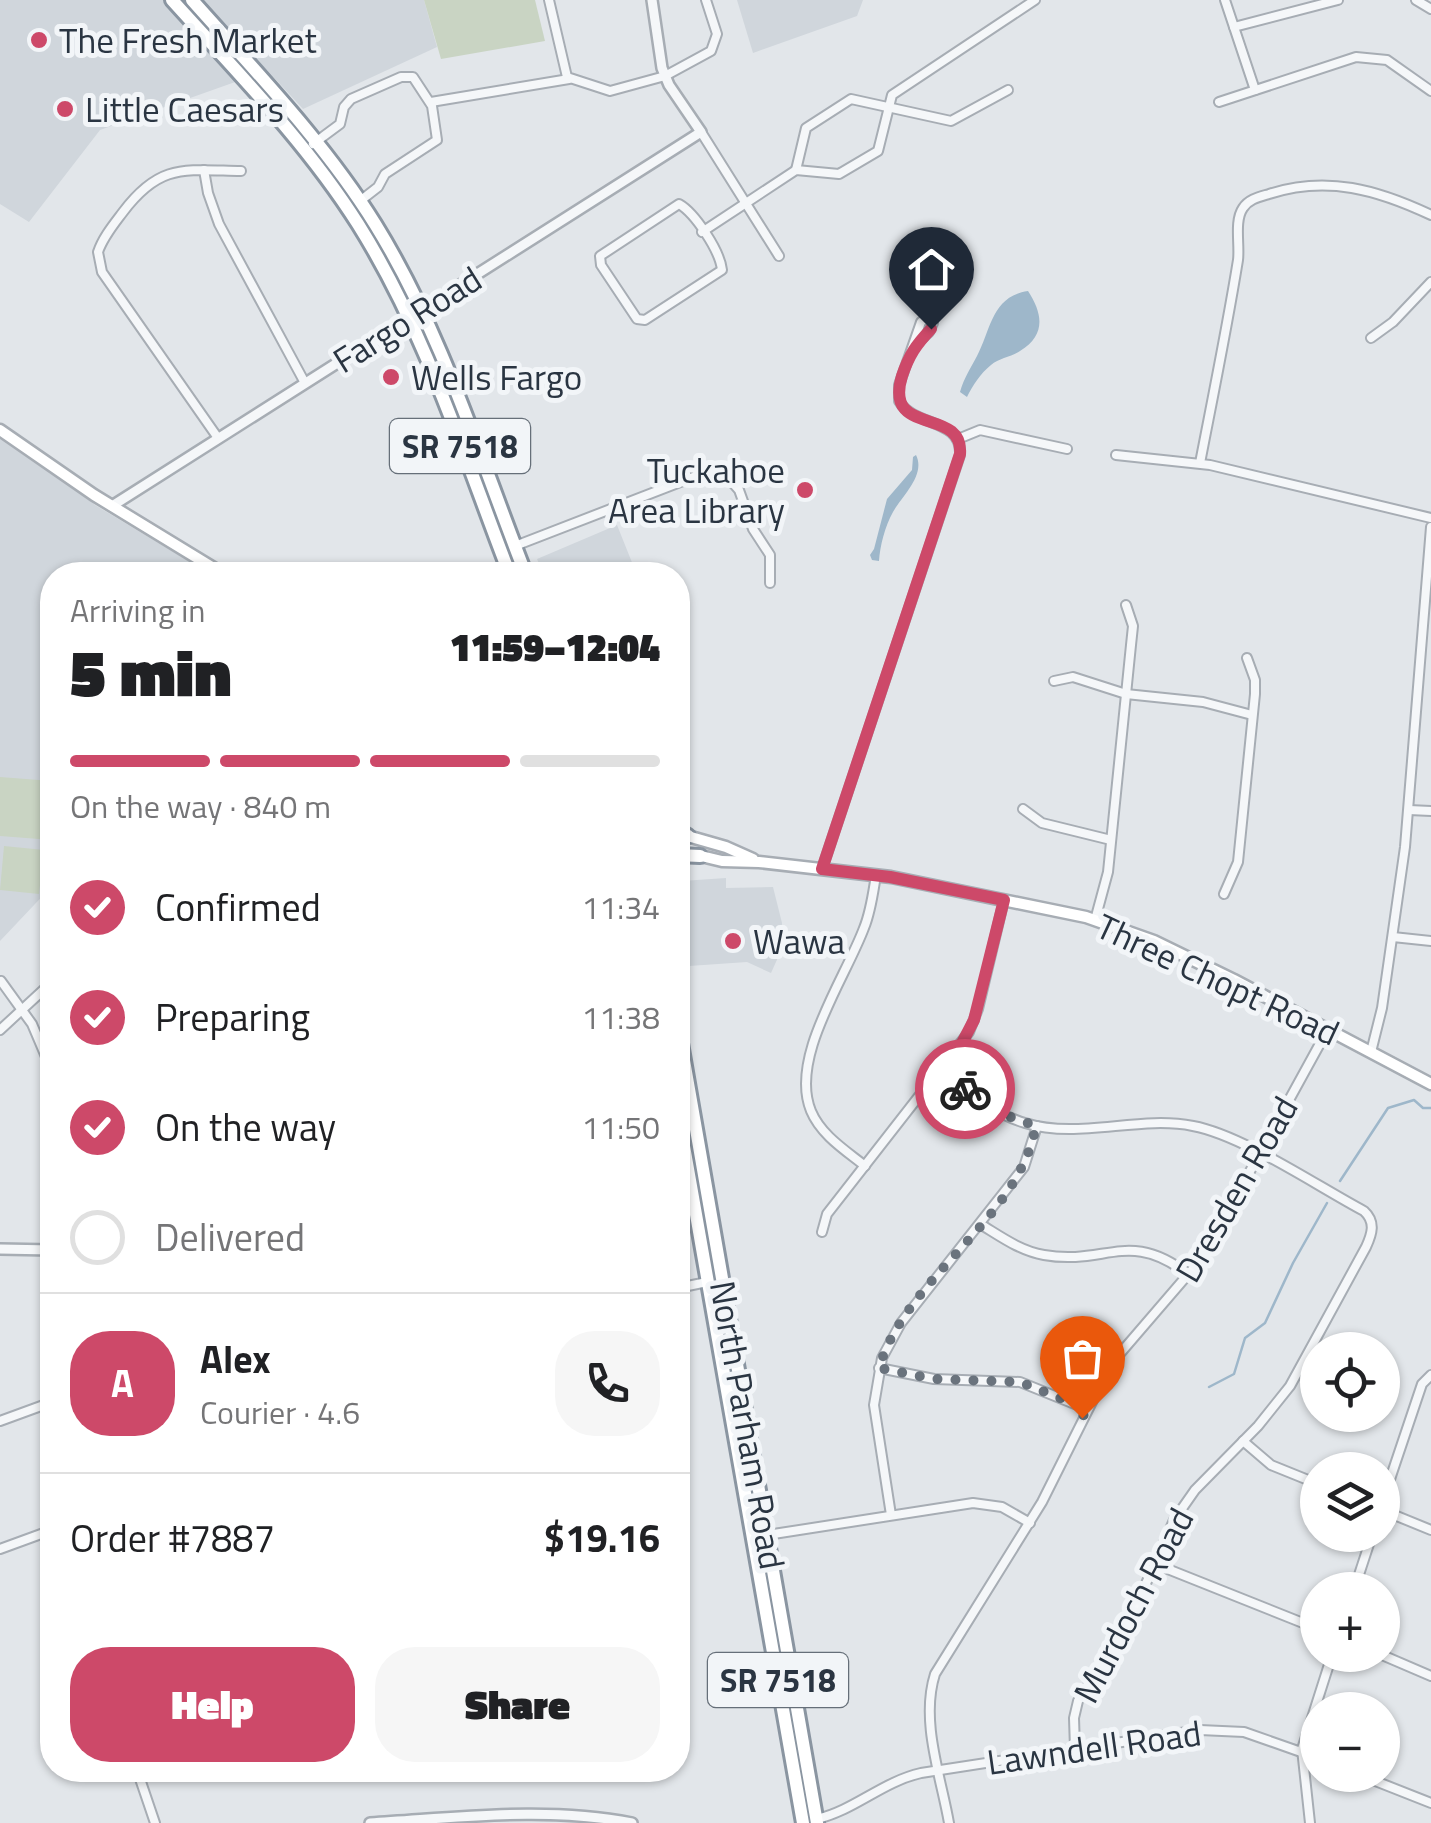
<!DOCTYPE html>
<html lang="en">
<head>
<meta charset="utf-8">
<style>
	:root { --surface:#fff; --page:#f6f6f6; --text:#202124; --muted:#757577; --line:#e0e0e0; --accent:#cd4969 }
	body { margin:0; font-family:"Titillium Web",sans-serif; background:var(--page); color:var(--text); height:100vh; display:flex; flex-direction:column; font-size:38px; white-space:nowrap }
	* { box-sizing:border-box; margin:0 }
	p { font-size:32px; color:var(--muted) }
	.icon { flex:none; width:55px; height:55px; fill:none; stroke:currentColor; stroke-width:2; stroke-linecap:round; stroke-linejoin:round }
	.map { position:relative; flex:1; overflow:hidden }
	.panel { position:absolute; left:40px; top:562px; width:650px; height:1220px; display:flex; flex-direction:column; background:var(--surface); border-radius:40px; box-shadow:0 2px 8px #0004 }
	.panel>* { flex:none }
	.controls { position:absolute; left:1300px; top:1332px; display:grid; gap:20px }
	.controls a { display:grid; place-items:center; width:100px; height:100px; border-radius:50%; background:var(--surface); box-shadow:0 2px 8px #0004; font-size:50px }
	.pin { position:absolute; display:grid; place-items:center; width:85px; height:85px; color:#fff; margin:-102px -42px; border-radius:50% 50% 50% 0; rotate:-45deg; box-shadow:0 0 10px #0007 }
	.pin .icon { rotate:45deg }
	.courier { position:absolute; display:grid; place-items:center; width:100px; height:100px; margin:-50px; border:8px solid #cd4969; border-radius:50%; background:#fff; color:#222; box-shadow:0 2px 12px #0007 }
	.head em { font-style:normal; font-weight:800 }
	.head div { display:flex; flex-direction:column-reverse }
	.head { display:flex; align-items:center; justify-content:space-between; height:170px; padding:0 30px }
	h1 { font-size:65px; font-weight:800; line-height:75px }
	.bar { display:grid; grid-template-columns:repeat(4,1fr); gap:15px 10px; align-content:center; height:120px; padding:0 30px }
	.bar i { height:12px; border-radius:8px; background:var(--line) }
	.bar .on { background:var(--accent) }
	.bar p { grid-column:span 4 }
	.line { display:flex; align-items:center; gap:25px; padding:0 30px; border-top:2px solid var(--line) }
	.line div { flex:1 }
	.round { display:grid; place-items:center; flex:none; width:105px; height:105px; border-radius:40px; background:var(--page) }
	ol { padding:0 30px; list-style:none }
	li { display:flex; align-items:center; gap:30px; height:110px }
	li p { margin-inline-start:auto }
	li .icon { padding:10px; border-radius:50%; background:var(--accent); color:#fff; stroke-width:4 }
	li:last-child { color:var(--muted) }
	li i { width:55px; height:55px; border:5px solid var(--line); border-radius:50% }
	.primary-button { display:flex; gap:20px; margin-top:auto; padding:20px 30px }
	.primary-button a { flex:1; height:115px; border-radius:40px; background:var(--accent); color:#fff; font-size:40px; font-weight:800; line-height:115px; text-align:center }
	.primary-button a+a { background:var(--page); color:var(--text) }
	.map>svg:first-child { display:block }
	.built { fill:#d0d6dc }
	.green { fill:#c9d4c3 }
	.water { fill:#9eb7ca }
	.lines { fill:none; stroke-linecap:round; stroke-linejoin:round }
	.stream { stroke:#9eb7ca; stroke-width:2.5 }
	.minor-casing { stroke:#a7adb4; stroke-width:12 }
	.tertiary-casing { stroke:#a7adb4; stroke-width:14 }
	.secondary-casing { stroke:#a7adb4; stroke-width:15 }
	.trunk-casing { stroke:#8a95a1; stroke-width:18 }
	.minor { stroke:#f5f7f9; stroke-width:8 }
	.tertiary { stroke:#f5f7f9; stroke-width:9 }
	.secondary { stroke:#fff; stroke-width:10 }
	.trunk { stroke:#fff; stroke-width:12 }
	.done { stroke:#6a737d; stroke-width:10; stroke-dasharray:0 18 }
	.route { stroke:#cd4969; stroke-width:12 }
	.poi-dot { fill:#cd4969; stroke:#f2f5f8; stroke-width:4 }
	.labels { text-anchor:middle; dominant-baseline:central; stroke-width:10; stroke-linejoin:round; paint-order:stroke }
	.shield { fill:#f2f5f8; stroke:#666f79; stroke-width:2.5 }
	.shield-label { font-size:32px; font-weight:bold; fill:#2a3542 }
	.poi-label { font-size:35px; fill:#2a3542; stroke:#f2f5f8; text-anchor:start }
	.street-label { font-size:35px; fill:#2a3542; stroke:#f2f5f8 }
</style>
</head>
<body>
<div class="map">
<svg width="1431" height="1823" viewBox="0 0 1431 1823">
	<rect width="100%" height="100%" fill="#e2e6ea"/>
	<!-- built -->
	<g class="built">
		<polygon points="0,0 163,0 238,81 100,130 29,222 0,204"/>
		<polygon points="202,0 424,0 437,47 303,109"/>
		<polygon points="737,0 863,0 857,16 753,53"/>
		<polygon points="0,429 95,505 212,575 52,575 52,886 0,941"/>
		<polygon points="617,525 637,575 544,575 537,559"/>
		<polygon points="726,878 726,888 773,887 782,923 780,953 771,973 747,962 689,966 682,881"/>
	</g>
	<!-- green -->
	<g class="green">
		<polygon points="424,0 535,0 545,41 441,59"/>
		<polygon points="0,777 52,781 52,840 0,836"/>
		<polygon points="4,846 44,850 39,894 0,890"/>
	</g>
	<!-- water -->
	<g class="water">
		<path d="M1028 291C1043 314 1046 335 1020 351 1011 357 999 358 991 365 980 374 973 385 967 397L960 392C964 378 970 369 977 356 991 329 992 296 1028 291Z"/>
		<path d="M916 455C926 475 902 496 893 512 885 526 880 546 879 561L872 560 870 555 874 549 887 499 912 470 913 457Z"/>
	</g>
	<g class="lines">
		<!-- stream -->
		<g class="stream">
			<polyline points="1340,1181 1388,1108 1414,1100 1423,1108 1431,1108"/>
			<polyline points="1209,1387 1234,1374 1245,1338 1265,1323 1293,1263 1327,1203"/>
		</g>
		<defs>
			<g id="minor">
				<polyline points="549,0 567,77 610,91 665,76 711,51 717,34 706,0"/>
				<polyline points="1225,0 1255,90"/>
				<polyline points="1416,0 1431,9"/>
				<polyline points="1234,27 1338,0"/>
				<polyline points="431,102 569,79"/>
				<polyline points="1219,102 1356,57 1387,60 1431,91"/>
				<polyline points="701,132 779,256"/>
				<polyline points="313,144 340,124 344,107 351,99 401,77 413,77 432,106 437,140 385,174 378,187 360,201"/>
				<polyline points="204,170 208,193 219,224 305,383"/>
				<polyline points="796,170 806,128 851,99 951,121 1008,90"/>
				<path d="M679 204C695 213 720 251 722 270L645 320 637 319 601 265 600 256Z"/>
				<polyline points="702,232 796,170 839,174 878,151 892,95 1035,0"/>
				<polyline points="1371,338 1393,322 1431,282"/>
				<polyline points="915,345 929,332 933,323 927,318"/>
				<path d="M218 438 102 272 98 252C103 237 114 224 123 212 160 163 184 170 241 171"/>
				<polyline points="958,439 980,430 1067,449"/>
				<polyline points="1116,455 1210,465 1431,518"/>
				<path d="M1200 463C1213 396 1227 328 1238 260 1240 245 1234 221 1243 208 1249 199 1259 197 1269 194 1327 175 1378 190 1431 215"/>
				<polyline points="515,546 709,471 723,472 739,490 753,529 770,555 770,583"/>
				<polyline points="1054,681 1073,677 1126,694 1203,702 1252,715"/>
				<polyline points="1023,809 1042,823 1111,840"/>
				<polyline points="1409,810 1431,811"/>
				<path d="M822 869 960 455C962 418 914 427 899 401V385L921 322 927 318"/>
				<polyline points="1224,894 1238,862 1255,694 1255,680 1247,658"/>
				<polyline points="1095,920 1108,872 1131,645 1133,626 1126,605"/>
				<polyline points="1393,937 1431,941"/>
				<polyline points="1,981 32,1024 52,1071"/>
				<polyline points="0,1030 52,982"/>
				<polyline points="1371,1052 1382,1008 1405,847 1431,527"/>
				<path d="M941 1072C967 1090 994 1114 1025 1123 1079 1140 1138 1115 1193 1126 1242 1135 1317 1186 1364 1211 1376 1222 1372 1234 1366 1247L1290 1386 1258 1426 1195 1490 1174 1520 1129 1622 1078 1701 1074 1718 1075 1749"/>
				<path d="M865 1166C845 1150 821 1135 811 1111 789 1058 845 979 864 928 871 911 873 893 876 875"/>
				<path d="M980 1224C1000 1236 1020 1251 1044 1255 1106 1266 1129 1228 1189 1275"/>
				<polyline points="822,1232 827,1214 969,1032 978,1009 1004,900"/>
				<polyline points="678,1288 707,1282"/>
				<polyline points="879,1368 934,1379 1020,1382 1087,1409"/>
				<polyline points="0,1421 52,1402"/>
				<polyline points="1243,1441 1271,1465 1318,1484"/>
				<polyline points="1382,1503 1422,1384 1431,1375"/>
				<polyline points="1382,1510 1431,1530"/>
				<polyline points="891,1515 874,1405 882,1358 901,1323 1024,1167 1037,1126"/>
				<polyline points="767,1535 973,1503 1002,1507 1030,1523"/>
				<polyline points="0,1549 52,1530"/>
				<polyline points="1155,1564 1318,1629"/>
				<polyline points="1354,1590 1372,1535"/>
				<polyline points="1382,1655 1431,1676"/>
				<polyline points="137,1770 155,1823"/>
				<polyline points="1360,1775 1431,1803"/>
				<path d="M817 1819C855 1810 882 1782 921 1773L1200 1730 1244 1732 1318 1758"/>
				<path d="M949 1823C941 1777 920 1721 935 1674L1042 1502 1111 1364 1203 1257 1328 1029"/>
				<polyline points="1310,1823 1302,1749 1332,1655"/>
			</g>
			<g id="tertiary">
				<polyline points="112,506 701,132 669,85 662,68 652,0"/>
				<polyline points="0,1249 52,1250"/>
				<path d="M370 1823C457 1818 546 1806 632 1823"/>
			</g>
			<g id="secondary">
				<polyline points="0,430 94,495 225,575"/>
				<polyline points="684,835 726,847 753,859"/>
				<polyline points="697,855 722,861 759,862 891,877 1086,917 1154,941 1234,980 1431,1084"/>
			</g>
			<g id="trunk">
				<path d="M172 0C237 72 306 142 358 224 426 332 464 456 510 575"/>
				<path d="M192 0C256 72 324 142 375 224 442 332 480 458 526 575"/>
				<polyline points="678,830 688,836"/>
				<polyline points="678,855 700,856"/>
				<polyline points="678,1026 817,1823"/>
				<polyline points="678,1112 803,1823"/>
			</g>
		</defs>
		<!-- minor casing -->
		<use href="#minor" class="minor-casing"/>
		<!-- tertiary casing -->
		<use href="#tertiary" class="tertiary-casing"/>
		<!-- secondary casing -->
		<use href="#secondary" class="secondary-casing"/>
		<!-- trunk casing -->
		<use href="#trunk" class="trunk-casing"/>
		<!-- minor -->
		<use href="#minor" class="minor"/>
		<!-- tertiary -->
		<use href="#tertiary" class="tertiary"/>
		<!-- secondary -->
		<use href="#secondary" class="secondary"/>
		<!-- trunk -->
		<use href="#trunk" class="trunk"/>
	</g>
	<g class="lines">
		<!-- done -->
		<path class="done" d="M965 1089 1002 1114 1036 1126C1017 1223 907 1275 879 1368L934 1379 1020 1382 1087 1409 1082 1418"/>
		<!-- route -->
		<path class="route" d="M931 329C916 345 909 355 902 376 883 438 964 406 960 454L822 869 890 877 1004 900 974 1020 961 1045 940 1072 965 1089"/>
	</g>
	<!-- markers -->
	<g class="poi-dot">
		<circle cx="39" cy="40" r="10"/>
		<circle cx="65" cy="109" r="10"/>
		<circle cx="391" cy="377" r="10"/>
		<circle cx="805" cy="490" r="10"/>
		<circle cx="733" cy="941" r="10"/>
	</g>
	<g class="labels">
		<!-- shield labels -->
		<g class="shield">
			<rect x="390" y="419" width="140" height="54" rx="8"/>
			<rect x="708" y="1653" width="140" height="54" rx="8"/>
		</g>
		<g class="shield-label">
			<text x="460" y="446">SR 7518</text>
			<text x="778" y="1680">SR 7518</text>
		</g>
		<!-- poi labels -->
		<g class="poi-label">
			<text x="59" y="40">The Fresh Market</text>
			<text x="85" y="109">Little Caesars</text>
			<text x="411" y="377">Wells Fargo</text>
			<text x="785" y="470" text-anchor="end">Tuckahoe<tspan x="785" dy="40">Area Library</tspan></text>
			<text x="753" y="941">Wawa</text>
		</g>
		<!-- street labels -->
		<g class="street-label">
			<text transform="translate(407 319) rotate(-32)">Fargo Road</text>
			<text transform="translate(1218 979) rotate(25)">Three Chopt Road</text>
			<text transform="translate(1236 1189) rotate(-60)">Dresden Road</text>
			<text transform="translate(748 1425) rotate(80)">North Parham Road</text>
			<text transform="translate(1133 1605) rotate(-62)">Murdoch Road</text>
			<text transform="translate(1094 1747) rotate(-8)">Lawndell Road</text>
		</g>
	</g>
</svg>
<div class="controls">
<a><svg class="icon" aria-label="locate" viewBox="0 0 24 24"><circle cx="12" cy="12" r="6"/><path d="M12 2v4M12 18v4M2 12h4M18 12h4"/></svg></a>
<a><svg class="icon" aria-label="layers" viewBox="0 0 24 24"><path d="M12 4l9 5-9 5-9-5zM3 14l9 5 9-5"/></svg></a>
<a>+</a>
<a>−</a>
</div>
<div class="pin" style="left:1082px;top:1418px;background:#ea580c"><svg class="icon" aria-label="bag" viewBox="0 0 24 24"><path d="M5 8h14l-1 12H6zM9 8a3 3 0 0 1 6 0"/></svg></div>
<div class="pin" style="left:931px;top:329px;background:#1f2937"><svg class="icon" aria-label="home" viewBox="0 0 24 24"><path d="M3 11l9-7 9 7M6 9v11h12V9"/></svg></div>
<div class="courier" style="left:965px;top:1089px"><svg class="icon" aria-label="bike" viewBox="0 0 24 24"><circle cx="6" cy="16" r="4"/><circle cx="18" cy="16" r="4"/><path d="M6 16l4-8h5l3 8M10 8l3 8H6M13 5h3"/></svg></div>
<section class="panel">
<div class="head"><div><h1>5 min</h1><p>Arriving in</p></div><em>11:59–12:04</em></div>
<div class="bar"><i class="on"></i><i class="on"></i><i class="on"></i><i></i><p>On the way · 840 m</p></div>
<ol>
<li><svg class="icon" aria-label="check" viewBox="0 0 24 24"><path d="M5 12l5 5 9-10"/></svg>Confirmed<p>11:34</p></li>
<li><svg class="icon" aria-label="check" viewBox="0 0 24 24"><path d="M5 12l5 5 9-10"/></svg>Preparing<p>11:38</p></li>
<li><svg class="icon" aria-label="check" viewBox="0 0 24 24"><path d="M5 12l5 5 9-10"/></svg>On the way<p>11:50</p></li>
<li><i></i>Delivered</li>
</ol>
<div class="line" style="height:180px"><b class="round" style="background:var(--accent);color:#fff">A</b><div><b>Alex</b><p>Courier · 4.6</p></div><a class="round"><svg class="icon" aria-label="phone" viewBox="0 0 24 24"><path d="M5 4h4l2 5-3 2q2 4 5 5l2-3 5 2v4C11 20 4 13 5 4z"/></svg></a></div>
<div class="line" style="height:130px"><div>Order #7887</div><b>$19.16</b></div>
<div class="primary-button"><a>Help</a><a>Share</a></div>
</section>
</div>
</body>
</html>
